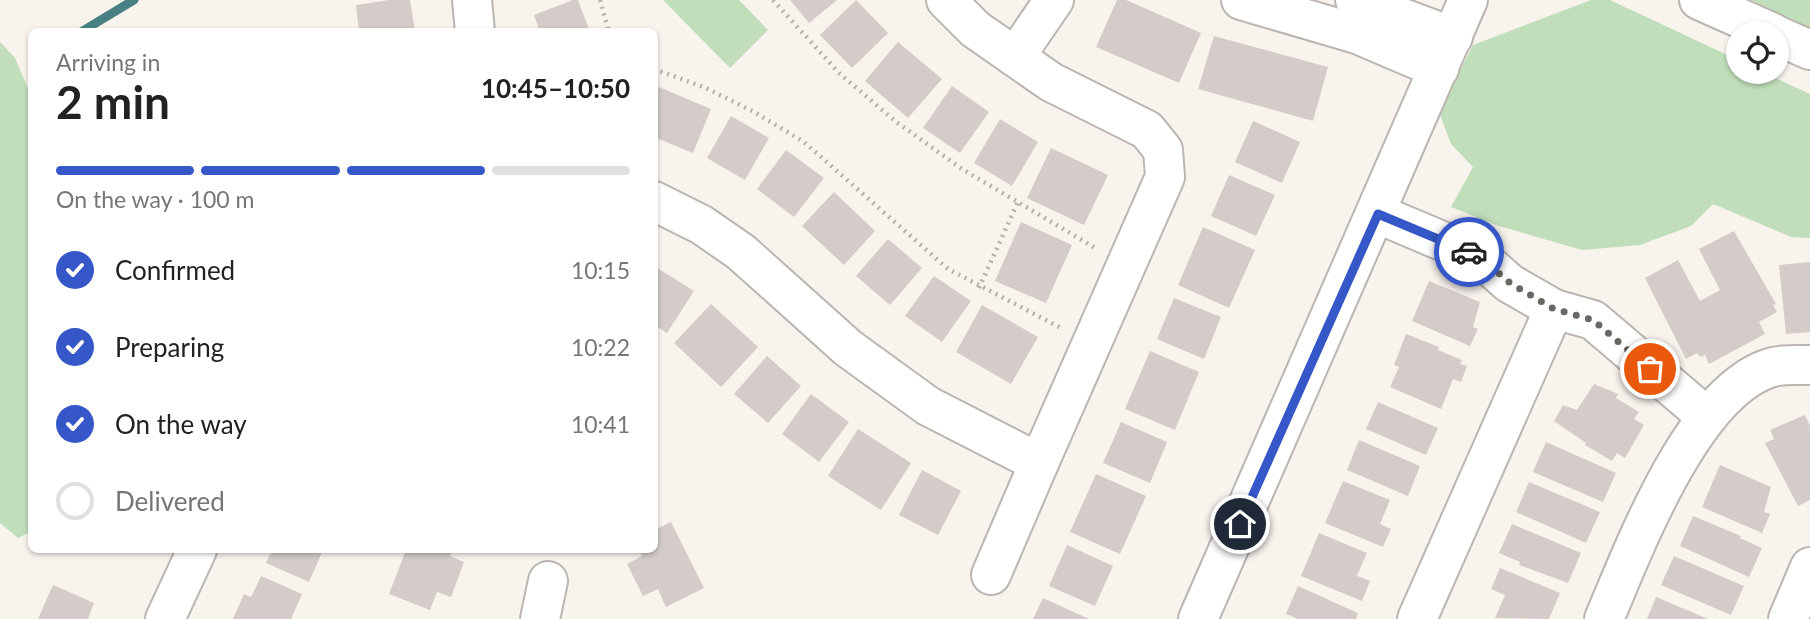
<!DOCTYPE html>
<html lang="en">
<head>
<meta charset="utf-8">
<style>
	:root { --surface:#fff; --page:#f2f2f2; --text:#222; --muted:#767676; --line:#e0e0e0; --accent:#3557c8 }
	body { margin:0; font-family:Lato,sans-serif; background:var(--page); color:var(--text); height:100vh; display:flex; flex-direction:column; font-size:26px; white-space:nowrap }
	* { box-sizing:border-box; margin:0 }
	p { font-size:23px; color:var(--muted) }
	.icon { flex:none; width:38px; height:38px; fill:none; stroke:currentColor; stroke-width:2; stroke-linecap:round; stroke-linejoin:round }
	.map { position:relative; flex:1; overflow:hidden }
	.panel { position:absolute; left:28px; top:28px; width:630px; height:525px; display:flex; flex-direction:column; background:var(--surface); border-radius:10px; box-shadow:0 2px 5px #0004 }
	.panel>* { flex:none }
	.buttons { position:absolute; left:1726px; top:21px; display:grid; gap:14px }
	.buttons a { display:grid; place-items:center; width:63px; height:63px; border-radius:50%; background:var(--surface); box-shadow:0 2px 5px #0004; font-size:35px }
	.pin { position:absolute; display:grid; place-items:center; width:60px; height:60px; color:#fff; margin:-30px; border:4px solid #fff; border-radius:50%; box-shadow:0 2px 7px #0007 }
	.courier { position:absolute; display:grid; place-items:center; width:70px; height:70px; margin:-35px; border:5px solid #3557c8; border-radius:50%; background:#fff; color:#222; box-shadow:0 2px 9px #0007 }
	.summary em { font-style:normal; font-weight:700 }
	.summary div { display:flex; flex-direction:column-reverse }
	.summary { display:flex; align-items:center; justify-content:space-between; height:119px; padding:0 28px }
	h1 { font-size:46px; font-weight:700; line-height:52px }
	.bar { display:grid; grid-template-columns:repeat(4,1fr); gap:10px 7px; align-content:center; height:84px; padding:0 28px }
	.bar i { height:9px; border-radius:5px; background:var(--line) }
	.bar .on { background:var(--accent) }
	.bar p { grid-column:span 4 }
	ol { padding:0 28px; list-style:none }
	li { display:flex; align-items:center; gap:21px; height:77px }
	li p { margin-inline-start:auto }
	li .icon { padding:7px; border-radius:50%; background:var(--accent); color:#fff; stroke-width:4 }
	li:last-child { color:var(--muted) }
	li i { width:38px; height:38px; border:4px solid var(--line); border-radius:50% }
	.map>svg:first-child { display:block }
	.green { fill:#c0deb9 }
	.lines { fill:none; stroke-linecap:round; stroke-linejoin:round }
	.stream { stroke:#488083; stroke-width:9 }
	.building { fill:#d3ccc8 }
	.minor-casing { stroke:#bab5b0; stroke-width:42 }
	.path { stroke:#b5b0ac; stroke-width:4.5; stroke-dasharray:2 5; stroke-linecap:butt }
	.minor { stroke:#fff; stroke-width:38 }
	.done { stroke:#6b6764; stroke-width:7; stroke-dasharray:0 12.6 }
	.route { stroke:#3557c8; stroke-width:9 }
</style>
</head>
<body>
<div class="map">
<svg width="1810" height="619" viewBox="0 0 1810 619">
	<rect width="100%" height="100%" fill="#f9f3ee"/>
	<!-- green -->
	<g class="green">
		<polygon points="663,0 739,0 768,30 730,68"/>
		<polygon points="1591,0 1610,0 1738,60 1738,72 1762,72 1810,94 1810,238 1791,237 1713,204 1691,226 1640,245 1582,250 1499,226 1451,207 1473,167 1451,144 1439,112 1473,45"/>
		<polygon points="1751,0 1810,0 1810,28"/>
		<polygon points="0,42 15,58 32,98 32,531 18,538 0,523"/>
	</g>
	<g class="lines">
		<!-- stream -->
		<polyline class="stream" points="81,32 134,0"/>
	</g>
	<!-- building -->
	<g class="building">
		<polygon points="389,0 410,0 415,32 359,32 356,5"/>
		<polygon points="573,0 578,0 590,32 540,32 534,15"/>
		<polygon points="790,0 837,0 809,23"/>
		<polygon points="856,0 888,33 852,68 820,35"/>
		<polygon points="1117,0 1126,0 1201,33 1179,83 1096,47"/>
		<polygon points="1214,36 1328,67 1313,121 1198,89"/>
		<polygon points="898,42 942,79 908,118 865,81"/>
		<polygon points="952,86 989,112 960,153 923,128"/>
		<polygon points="659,87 711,109 693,153 654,137 654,99"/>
		<polygon points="731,116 769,138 745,180 707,158"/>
		<polygon points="1000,119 1038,142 1012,186 974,163"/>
		<polygon points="1253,121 1300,142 1282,183 1235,162"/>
		<polygon points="1051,148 1108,175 1084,225 1027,198"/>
		<polygon points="786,150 824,178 794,217 757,189"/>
		<polygon points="1229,175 1275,195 1256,236 1211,216"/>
		<polygon points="834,192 875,231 844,265 802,226"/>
		<polygon points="1021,222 1072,245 1046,303 995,281"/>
		<polygon points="1203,227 1255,250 1229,308 1178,285"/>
		<polygon points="1734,231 1776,304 1773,305 1777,312 1759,322 1765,334 1709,364 1705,355 1700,357 1697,353 1686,359 1645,278 1678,260 1700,301 1720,290 1699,249"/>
		<polygon points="888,239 922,268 890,305 856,276"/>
		<polygon points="1810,262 1810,332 1786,334 1779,265"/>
		<polygon points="654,266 694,291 667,333 654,325"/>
		<polygon points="934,276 971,301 942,342 905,316"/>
		<polygon points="1429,281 1480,302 1473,327 1478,329 1470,346 1412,321"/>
		<polygon points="1174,298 1221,317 1204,359 1157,339"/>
		<polygon points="711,304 758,347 721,387 674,343"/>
		<polygon points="982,305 1038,337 1011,384 956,352"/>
		<polygon points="1406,334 1439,347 1438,350 1462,360 1460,364 1467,366 1461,382 1453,379 1441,409 1390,387 1399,367 1394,365"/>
		<polygon points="1150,351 1199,372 1175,430 1125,409"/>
		<polygon points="767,356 801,386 768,423 734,394"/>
		<polygon points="1594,384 1618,394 1616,398 1639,412 1634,419 1644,425 1625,458 1617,453 1612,461 1585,445 1586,443 1554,421 1563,405 1577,410"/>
		<polygon points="811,394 849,422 819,462 782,434"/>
		<polygon points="1378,402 1438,428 1426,455 1366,429"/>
		<polygon points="1805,415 1810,426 1810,500 1798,506 1765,443 1774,439 1770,430"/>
		<polygon points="1121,422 1167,442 1150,483 1103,463"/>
		<polygon points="858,429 911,463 881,510 828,476"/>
		<polygon points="1359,440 1420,466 1408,496 1347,470"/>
		<polygon points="1546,442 1616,473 1603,502 1533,472"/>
		<polygon points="1720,465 1771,487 1764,512 1770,514 1762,533 1702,507"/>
		<polygon points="922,470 961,491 938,535 899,515"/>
		<polygon points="1096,474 1146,496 1120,554 1070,532"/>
		<polygon points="1343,481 1390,500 1380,524 1391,529 1383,547 1325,523"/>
		<polygon points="1529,482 1600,512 1586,543 1516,512"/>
		<polygon points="1693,516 1741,536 1740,538 1762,548 1749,577 1680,546"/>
		<polygon points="671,522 704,588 666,607 658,589 643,596 627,564 642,556 638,550 654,550 654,530"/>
		<polygon points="1512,524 1581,553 1568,583 1519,565 1520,562 1499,553"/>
		<polygon points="1319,533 1367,553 1357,576 1370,581 1362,601 1301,576"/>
		<polygon points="1067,545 1113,566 1095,606 1049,586"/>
		<polygon points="272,550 323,550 309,582 266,563"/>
		<polygon points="406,550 453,550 450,556 464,562 451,597 437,592 430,610 389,594"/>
		<polygon points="1674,556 1744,586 1731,615 1661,585"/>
		<polygon points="1500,568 1560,593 1549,619 1495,618 1505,595 1491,589"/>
		<polygon points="261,576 302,594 291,619 233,619 244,594 251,597"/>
		<polygon points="53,585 94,603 88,619 38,619"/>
		<polygon points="1298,586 1358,613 1356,619 1298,619 1286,614"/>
		<polygon points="1656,597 1708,619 1647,619"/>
		<polygon points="1043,598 1089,619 1033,619"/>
	</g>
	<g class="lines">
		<defs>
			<g id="minor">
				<polyline points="472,0 475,32"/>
				<polyline points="1241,0 1357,34 1439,69"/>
				<polyline points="1355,0 1453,37"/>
				<polyline points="1699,0 1773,33"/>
				<polyline points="1776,35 1810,50"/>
				<polyline points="1015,57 1054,0"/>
				<polyline points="654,201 702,225 741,252 848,348 928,406 1039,463 1165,177 1163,150 1147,130 1051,82 975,29 946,0"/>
				<polyline points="1378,214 1480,257 1509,283 1554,309 1593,320 1707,417"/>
				<polyline points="991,575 1039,463"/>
				<polyline points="165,619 197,550"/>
				<polyline points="540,619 548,581"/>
				<polyline points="1198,619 1468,0"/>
				<polyline points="1417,619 1554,309"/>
				<path d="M1604 619C1634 549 1693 389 1773 367 1784 364 1798 365 1810 365"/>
				<polyline points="1788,619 1810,567"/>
			</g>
		</defs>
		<!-- minor casing -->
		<use href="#minor" class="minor-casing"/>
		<!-- path -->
		<g class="path">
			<polyline points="600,0 609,32"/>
			<polyline points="773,0 839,73 895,121 962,169 1097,249"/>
			<polyline points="654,69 706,88 754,112 804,142 948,269 1063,329"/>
			<polyline points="979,288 1018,202"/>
		</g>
		<!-- minor -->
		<use href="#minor" class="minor"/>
	</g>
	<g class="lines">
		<!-- done -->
		<polyline class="done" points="1469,252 1480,257 1510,283 1554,309 1593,320 1650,369"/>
		<!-- route -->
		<polyline class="route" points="1240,524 1378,214 1469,252"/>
	</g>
</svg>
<div class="buttons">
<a><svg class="icon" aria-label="locate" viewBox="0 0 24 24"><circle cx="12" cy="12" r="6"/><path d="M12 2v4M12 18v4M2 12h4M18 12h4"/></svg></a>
</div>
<div class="pin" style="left:1650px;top:369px;background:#ea580c"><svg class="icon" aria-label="bag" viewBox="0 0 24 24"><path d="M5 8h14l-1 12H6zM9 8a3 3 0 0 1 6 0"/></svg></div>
<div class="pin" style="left:1240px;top:524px;background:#1f2937"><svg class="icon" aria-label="home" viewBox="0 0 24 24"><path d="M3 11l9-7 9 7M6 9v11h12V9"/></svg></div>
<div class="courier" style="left:1469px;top:252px"><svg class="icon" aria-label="car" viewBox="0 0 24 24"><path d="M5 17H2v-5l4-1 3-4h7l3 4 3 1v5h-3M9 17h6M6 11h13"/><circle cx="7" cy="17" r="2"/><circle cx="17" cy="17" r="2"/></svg></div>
<section class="panel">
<div class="summary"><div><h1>2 min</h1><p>Arriving in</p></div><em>10:45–10:50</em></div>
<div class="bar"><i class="on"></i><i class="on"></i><i class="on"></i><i></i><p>On the way · 100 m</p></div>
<ol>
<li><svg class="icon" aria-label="check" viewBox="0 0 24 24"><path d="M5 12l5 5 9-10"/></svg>Confirmed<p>10:15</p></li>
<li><svg class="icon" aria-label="check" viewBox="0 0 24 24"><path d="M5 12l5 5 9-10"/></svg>Preparing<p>10:22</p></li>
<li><svg class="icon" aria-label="check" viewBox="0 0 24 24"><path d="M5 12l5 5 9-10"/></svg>On the way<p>10:41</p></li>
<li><i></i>Delivered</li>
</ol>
</section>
</div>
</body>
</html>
